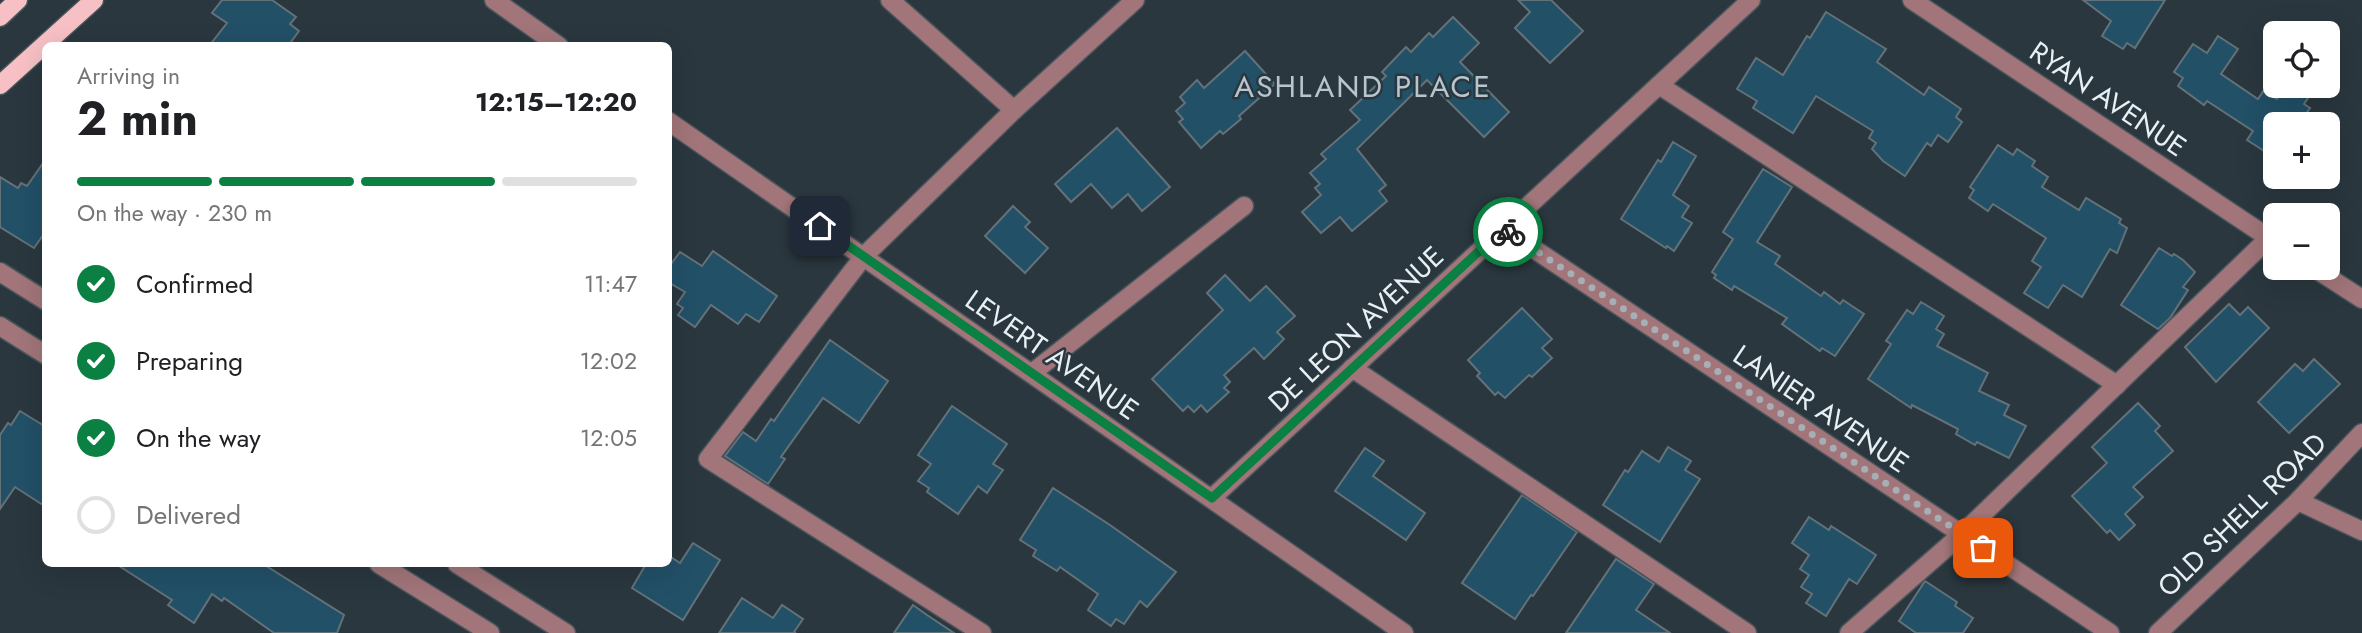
<!DOCTYPE html>
<html lang="en">
<head>
<meta charset="utf-8">
<style>
	:root { --surface:#fff; --page:#f6f6f6; --text:#202124; --muted:#757577; --line:#e0e0e0; --accent:#0b8043 }
	body { margin:0; font-family:Jost,sans-serif; background:var(--page); color:var(--text); height:100vh; display:flex; flex-direction:column; font-size:26px; white-space:nowrap }
	* { box-sizing:border-box; margin:0 }
	p { font-size:23px; color:var(--muted) }
	.icon { flex:none; width:38px; height:38px; fill:none; stroke:currentColor; stroke-width:2; stroke-linecap:round; stroke-linejoin:round }
	.map { position:relative; flex:1; overflow:hidden }
	.sheet { position:absolute; left:42px; top:42px; width:630px; height:525px; display:flex; flex-direction:column; background:var(--surface); border-radius:10px; box-shadow:0 7px 28px #0002 }
	.sheet>* { flex:none }
	.controls { position:absolute; left:2263px; top:21px; display:grid; gap:14px }
	.controls a { display:grid; place-items:center; width:77px; height:77px; border-radius:10px; background:var(--surface); box-shadow:0 7px 28px #0002; font-size:35px }
	.pin { position:absolute; display:grid; place-items:center; width:60px; height:60px; color:#fff; margin:-30px; border-radius:14px; box-shadow:0 4px 10px #0006 }
	.courier { position:absolute; display:grid; place-items:center; width:70px; height:70px; margin:-35px; border:5px solid #0b8043; border-radius:50%; background:#fff; color:#222; box-shadow:0 2px 9px #0007 }
	.overview em { font-style:normal; font-weight:700 }
	.overview div { display:flex; flex-direction:column-reverse }
	.overview { display:flex; align-items:center; justify-content:space-between; height:119px; padding:0 35px }
	h1 { font-size:46px; font-weight:700; line-height:52px }
	.bar { display:grid; grid-template-columns:repeat(4,1fr); gap:10px 7px; align-content:center; height:84px; padding:0 35px }
	.bar i { height:9px; border-radius:5px; background:var(--line) }
	.bar .selected { background:var(--accent) }
	.bar p { grid-column:span 4 }
	ol { padding:0 35px; list-style:none }
	li { display:flex; align-items:center; gap:21px; height:77px }
	li p { margin-inline-start:auto }
	li .icon { padding:7px; border-radius:50%; background:var(--accent); color:#fff; stroke-width:4 }
	li:last-child { color:var(--muted) }
	li i { width:38px; height:38px; border:4px solid var(--line); border-radius:50% }
	.map>svg:first-child { display:block }
	.building { fill:#225067; stroke:#637179; stroke-width:2 }
	.lines { fill:none; stroke-linecap:round; stroke-linejoin:round }
	.minor-casing { stroke:#48555b; stroke-width:21 }
	.major-casing { stroke:#48555b; stroke-width:21 }
	.minor { stroke:#a17579; stroke-width:18 }
	.major { stroke:#f6c0c4; stroke-width:18 }
	.done { stroke:#a6afb5; stroke-width:7; stroke-dasharray:0 12.6 }
	.route { stroke:#0b8043; stroke-width:9 }
	.labels { text-anchor:middle; dominant-baseline:central; stroke-width:5; stroke-linejoin:round; paint-order:stroke }
	.street-label { font-size:28px; fill:#e8f0f5; stroke:#2a373e }
	.neighbourhood-label { font-size:30px; letter-spacing:2px; fill:#b6c5ce; stroke:#2a373e }
</style>
</head>
<body>
<div class="map">
<svg width="2362" height="633" viewBox="0 0 2362 633">
	<rect width="100%" height="100%" fill="#2a373e"/>
	<!-- building -->
	<g class="building">
		<polygon points="222,0 272,0 296,17 290,24 299,31 288,46 209,46 227,23 212,13"/>
		<polygon points="1518,0 1551,0 1583,31 1550,63 1515,28 1530,12"/>
		<polygon points="2083,0 2165,0 2135,48 2127,43 2123,49 2102,36 2111,21"/>
		<polygon points="1826,12 1886,49 1877,62 1924,95 1929,87 1961,109 1956,117 1962,122 1948,142 1938,135 1931,146 1927,143 1905,176 1883,161 1872,149 1876,143 1869,138 1873,131 1816,96 1793,133 1753,108 1757,101 1737,89 1756,58 1783,75 1807,36 1810,38"/>
		<polygon points="1453,17 1479,43 1460,62 1509,112 1484,137 1427,80 1357,149 1386,185 1379,191 1387,201 1352,231 1340,217 1321,233 1302,212 1321,195 1315,188 1320,184 1310,173 1326,159 1321,154 1360,120 1350,110 1386,76 1382,72 1406,47 1411,52 1429,33 1433,37"/>
		<polygon points="2218,36 2238,49 2221,74 2258,99 2264,90 2277,99 2285,86 2316,86 2304,104 2310,108 2299,124 2275,124 2275,158 2247,140 2253,131 2207,101 2204,105 2178,86 2183,78 2174,72 2193,44 2207,53"/>
		<polygon points="1245,51 1275,84 1239,116 1241,119 1223,134 1220,131 1201,148 1179,122 1183,119 1176,111 1185,103 1180,97 1197,80 1204,88"/>
		<polygon points="1117,128 1170,187 1142,211 1128,194 1112,208 1091,184 1071,202 1055,184"/>
		<polygon points="1673,142 1696,156 1673,195 1689,206 1682,217 1692,223 1674,251 1667,246 1666,248 1621,219 1658,160 1661,162"/>
		<polygon points="1998,145 2013,155 2017,149 2035,161 2032,166 2048,177 2042,187 2079,210 2086,198 2121,219 2119,223 2127,228 2117,253 2110,249 2082,297 2063,285 2048,308 2024,293 2041,267 2032,261 2046,238 1993,204 1988,211 1969,198 1974,190 1970,187"/>
		<polygon points="46,159 46,231 34,248 0,227 0,177 18,188 21,183 27,186"/>
		<polygon points="1763,169 1792,187 1757,242 1780,256 1775,264 1821,296 1824,292 1840,304 1843,300 1864,314 1835,356 1822,348 1820,351 1782,324 1787,318 1734,286 1732,290 1714,278 1716,275 1712,272 1733,239 1723,232"/>
		<polygon points="1013,206 1030,222 1025,227 1048,248 1025,273 985,236"/>
		<polygon points="2159,248 2172,256 2174,254 2183,260 2195,272 2183,287 2188,290 2170,318 2158,329 2121,305"/>
		<polygon points="713,251 777,296 759,322 746,314 738,324 711,305 695,327 678,315 683,308 677,304 685,292 668,282 668,268 680,252 702,266"/>
		<polygon points="1225,275 1250,301 1266,286 1295,316 1277,332 1284,339 1264,359 1254,348 1224,375 1230,382 1224,388 1229,392 1207,412 1201,405 1194,412 1188,406 1183,411 1152,379 1223,310 1207,293"/>
		<polygon points="1921,302 1944,316 1936,329 1944,334 1937,346 1988,373 1979,391 2009,405 2004,415 2026,426 2009,458 1977,442 1975,445 1956,434 1958,429 1912,405 1911,408 1868,379 1891,344 1886,341 1907,310 1913,314"/>
		<polygon points="2229,304 2240,315 2248,307 2269,328 2216,382 2185,347"/>
		<polygon points="1522,308 1552,339 1542,348 1552,358 1532,377 1529,375 1505,398 1498,392 1495,395 1477,376 1480,373 1468,360"/>
		<polygon points="830,340 888,381 859,423 823,398 781,457 785,459 768,484 725,456 743,432 756,441 771,419 774,421"/>
		<polygon points="2314,359 2340,384 2289,433 2258,402 2295,364 2303,371"/>
		<polygon points="2138,403 2160,426 2155,431 2173,451 2133,487 2143,497 2125,514 2135,525 2119,540 2110,530 2107,533 2072,496 2107,463 2092,447"/>
		<polygon points="952,406 1007,444 993,464 1003,470 995,481 987,493 978,486 958,514 927,492 929,488 918,481 931,464 918,455"/>
		<polygon points="20,411 46,427 46,507 15,487 0,509 0,435 8,423 11,425"/>
		<polygon points="1668,447 1691,461 1685,470 1700,479 1660,542 1603,505 1625,470 1628,472 1642,451 1659,462"/>
		<polygon points="1365,448 1384,461 1373,476 1425,513 1406,540 1335,491"/>
		<polygon points="1053,488 1110,525 1176,572 1147,607 1140,601 1124,624 1116,619 1111,626 1088,610 1098,594 1060,567 1057,571 1033,556 1036,550 1020,540"/>
		<polygon points="1522,495 1577,532 1533,596 1531,595 1515,619 1462,583"/>
		<polygon points="1809,517 1829,530 1831,526 1876,555 1857,584 1849,579 1826,616 1806,603 1812,594 1801,587 1809,575 1800,569 1809,555 1792,543"/>
		<polygon points="693,543 720,560 683,620 632,588 646,564 668,564 668,555 680,563"/>
		<polygon points="1616,559 1654,584 1636,610 1670,633 1566,633"/>
		<polygon points="116,564 263,564 344,615 337,633 274,633 224,598 222,601 212,594 194,623 168,605 172,600"/>
		<polygon points="1925,581 1957,602 1955,606 1973,618 1963,633 1916,633 1899,621"/>
		<polygon points="742,598 773,618 782,605 803,619 794,632 796,633 719,633"/>
		<polygon points="913,605 927,615 954,633 894,633"/>
	</g>
	<g class="lines">
		<defs>
			<g id="minor">
				<polyline points="494,0 559,46"/>
				<polyline points="890,0 1014,110"/>
				<polyline points="1912,0 2275,242"/>
				<polyline points="1659,85 2117,385"/>
				<polyline points="668,121 1404,633"/>
				<polyline points="1504,229 2110,633"/>
				<polyline points="2314,268 2362,299"/>
				<polyline points="0,272 46,301"/>
				<polyline points="0,326 46,355"/>
				<polyline points="1352,368 1747,633"/>
				<polyline points="1032,373 1244,206"/>
				<polyline points="1212,498 1751,0"/>
				<polyline points="2298,501 2362,531"/>
				<polyline points="379,564 490,633"/>
				<polyline points="457,564 566,633"/>
				<polyline points="982,633 708,459 864,256 1014,110 1135,0"/>
				<polyline points="1849,633 1962,534 2269,238"/>
				<polyline points="2158,633 2298,501 2362,433"/>
			</g>
			<g id="major">
				<polyline points="0,17 18,0"/>
				<polyline points="0,85 94,0"/>
			</g>
		</defs>
		<!-- minor casing -->
		<use href="#minor" class="minor-casing"/>
		<!-- major casing -->
		<use href="#major" class="major-casing"/>
		<!-- minor -->
		<use href="#minor" class="minor"/>
		<!-- major -->
		<use href="#major" class="major"/>
	</g>
	<g class="lines">
		<!-- done -->
		<polyline class="done" points="1508,232 1983,548"/>
		<!-- route -->
		<polyline class="route" points="820,226 1212,498 1503,229 1508,232"/>
	</g>
	<g class="labels">
		<!-- street labels -->
		<g class="street-label">
			<text transform="translate(2108 99) rotate(34)">RYAN AVENUE</text>
			<text transform="translate(1356 329) rotate(-43)">DE LEON AVENUE</text>
			<text transform="translate(1052 355) rotate(35)">LEVERT AVENUE</text>
			<text transform="translate(1821 409) rotate(34)">LANIER AVENUE</text>
			<text transform="translate(2242 515) rotate(-44)">OLD SHELL ROAD</text>
		</g>
		<!-- neighbourhood labels -->
		<g class="neighbourhood-label">
			<text x="1363" y="86">ASHLAND PLACE</text>
		</g>
	</g>
</svg>
<div class="controls">
<a><svg class="icon" aria-label="locate" viewBox="0 0 24 24"><circle cx="12" cy="12" r="6"/><path d="M12 2v4M12 18v4M2 12h4M18 12h4"/></svg></a>
<a>+</a>
<a>−</a>
</div>
<div class="pin" style="left:1983px;top:548px;background:#ea580c"><svg class="icon" aria-label="bag" viewBox="0 0 24 24"><path d="M5 8h14l-1 12H6zM9 8a3 3 0 0 1 6 0"/></svg></div>
<div class="pin" style="left:820px;top:226px;background:#1f2937"><svg class="icon" aria-label="home" viewBox="0 0 24 24"><path d="M3 11l9-7 9 7M6 9v11h12V9"/></svg></div>
<div class="courier" style="left:1508px;top:232px"><svg class="icon" aria-label="bike" viewBox="0 0 24 24"><circle cx="6" cy="16" r="4"/><circle cx="18" cy="16" r="4"/><path d="M6 16l4-8h5l3 8M10 8l3 8H6M13 5h3"/></svg></div>
<section class="sheet">
<div class="overview"><div><h1>2 min</h1><p>Arriving in</p></div><em>12:15–12:20</em></div>
<div class="bar"><i class="selected"></i><i class="selected"></i><i class="selected"></i><i></i><p>On the way · 230 m</p></div>
<ol>
<li><svg class="icon" aria-label="check" viewBox="0 0 24 24"><path d="M5 12l5 5 9-10"/></svg>Confirmed<p>11:47</p></li>
<li><svg class="icon" aria-label="check" viewBox="0 0 24 24"><path d="M5 12l5 5 9-10"/></svg>Preparing<p>12:02</p></li>
<li><svg class="icon" aria-label="check" viewBox="0 0 24 24"><path d="M5 12l5 5 9-10"/></svg>On the way<p>12:05</p></li>
<li><i></i>Delivered</li>
</ol>
</section>
</div>
</body>
</html>
